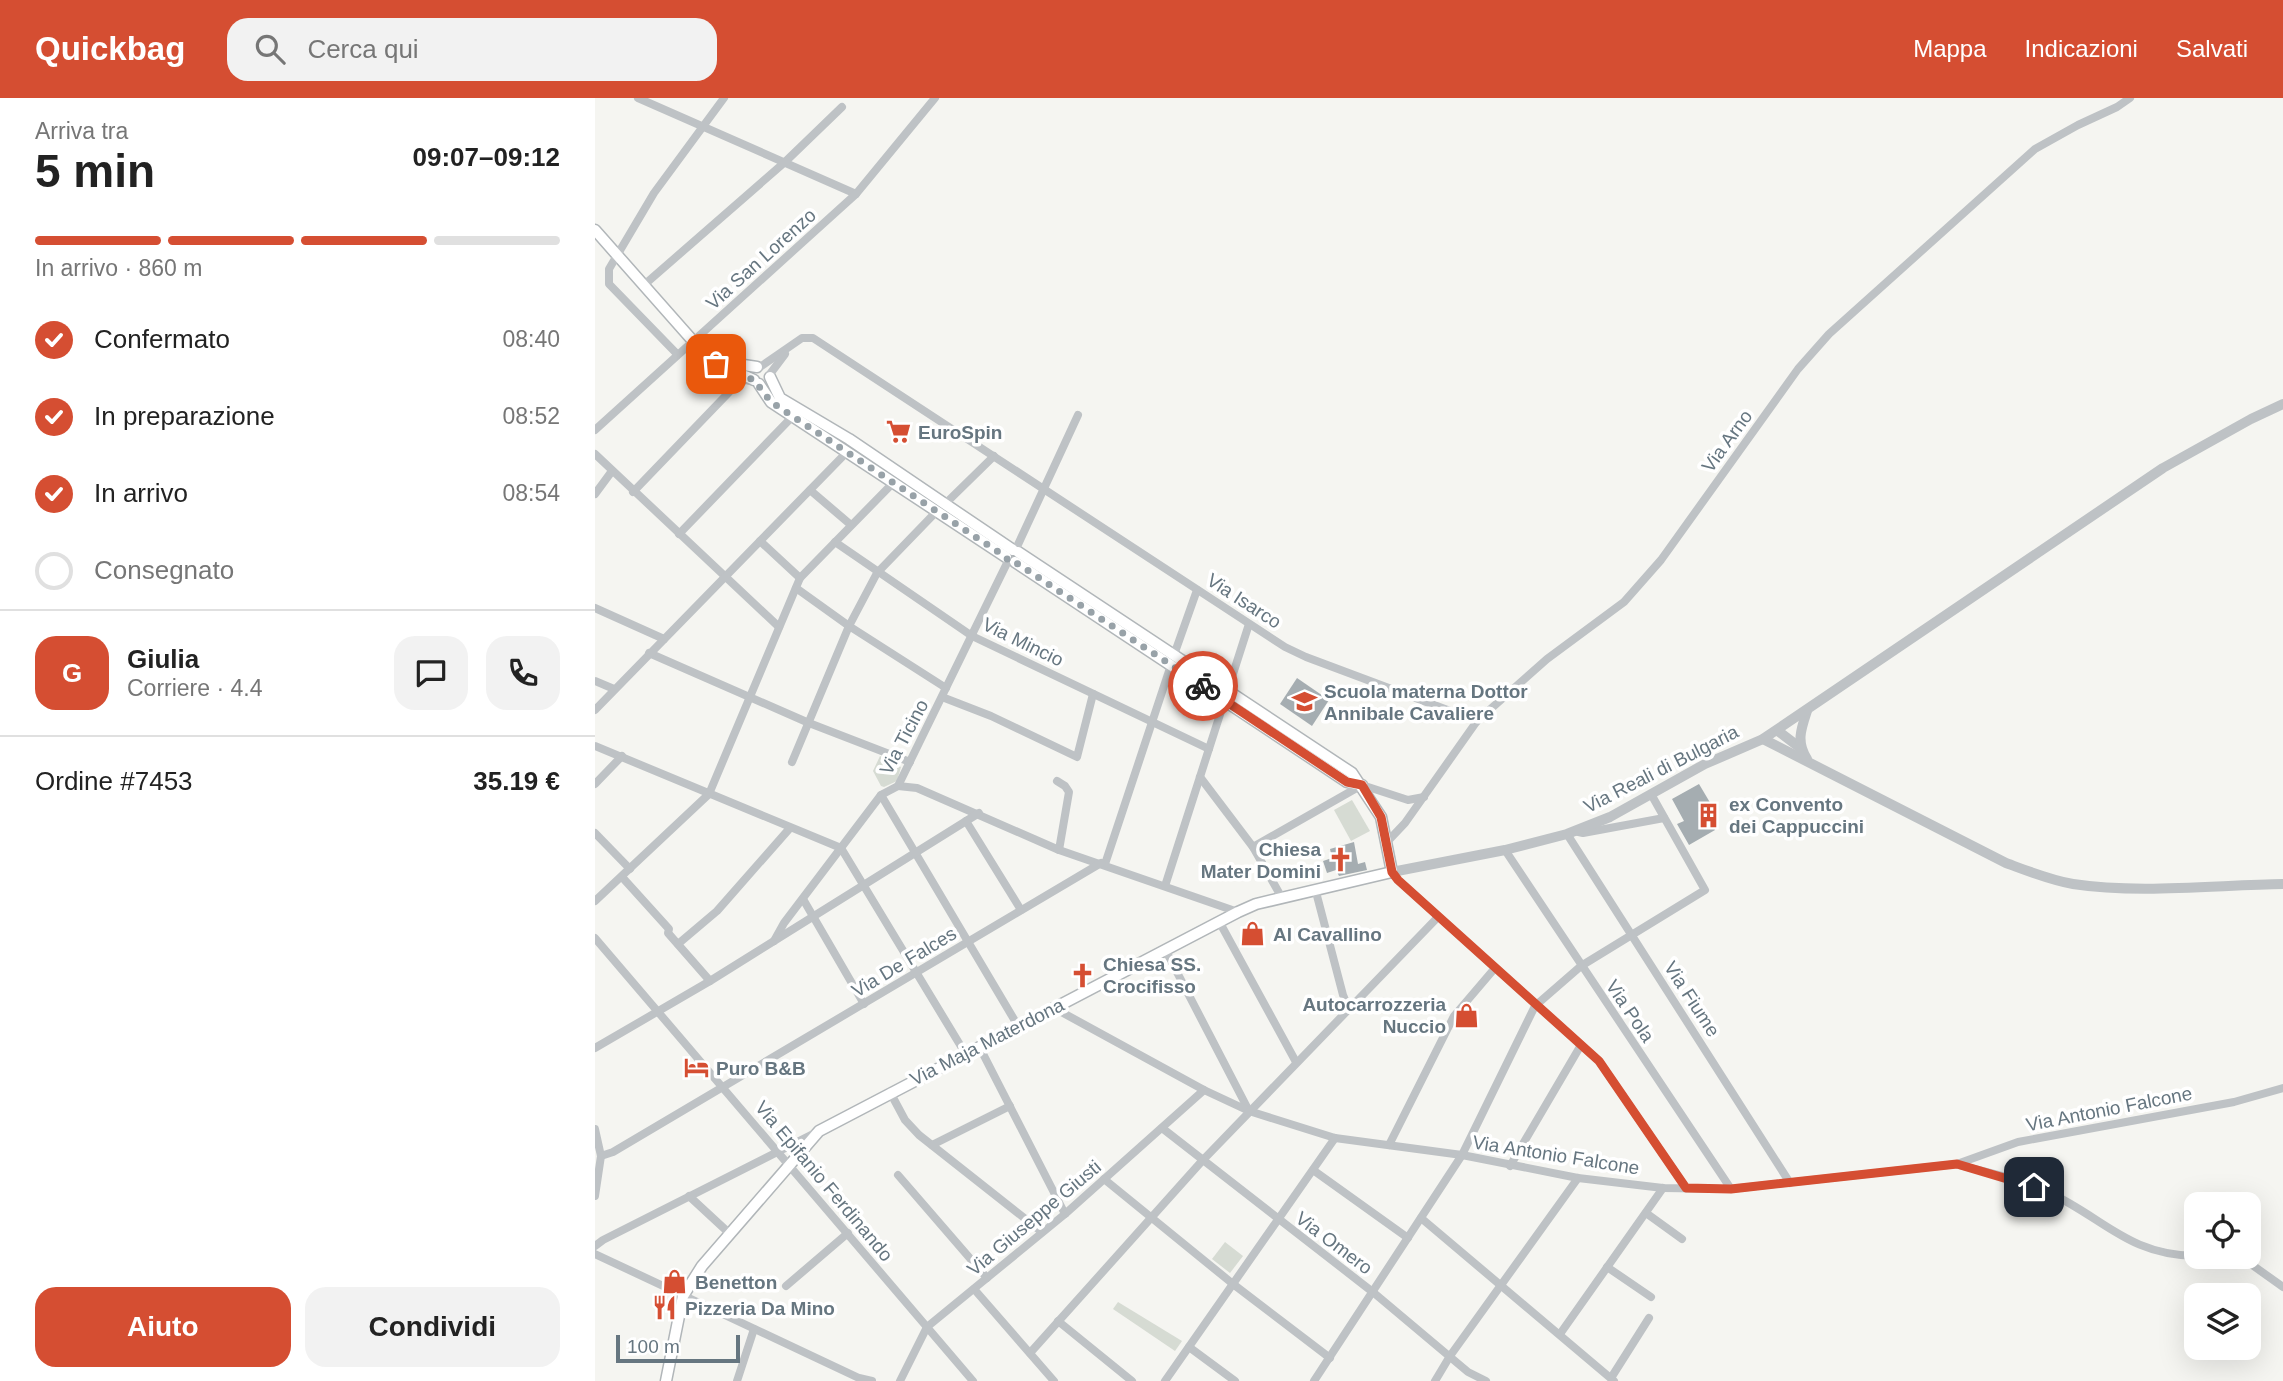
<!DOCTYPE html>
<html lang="it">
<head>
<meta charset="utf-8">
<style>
	:root { --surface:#fff; --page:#f2f2f2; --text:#222; --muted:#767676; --line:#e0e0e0; --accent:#d54e32 }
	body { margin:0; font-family:Helvetica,sans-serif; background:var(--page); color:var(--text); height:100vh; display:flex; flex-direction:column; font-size:26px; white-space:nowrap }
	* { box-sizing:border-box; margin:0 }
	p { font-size:23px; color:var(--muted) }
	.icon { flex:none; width:38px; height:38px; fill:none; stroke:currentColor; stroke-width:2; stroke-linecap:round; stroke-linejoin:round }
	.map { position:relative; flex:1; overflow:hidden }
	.side { display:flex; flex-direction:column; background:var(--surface); width:595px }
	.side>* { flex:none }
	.fabs { position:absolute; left:1589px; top:1094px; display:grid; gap:14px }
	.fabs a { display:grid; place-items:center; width:77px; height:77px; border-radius:14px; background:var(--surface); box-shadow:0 7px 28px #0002; font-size:35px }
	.scale { position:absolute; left:21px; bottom:18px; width:124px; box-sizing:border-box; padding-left:7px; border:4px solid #667680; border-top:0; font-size:19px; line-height:24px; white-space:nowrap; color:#667680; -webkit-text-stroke:5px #fff; paint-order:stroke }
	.pin { position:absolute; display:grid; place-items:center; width:60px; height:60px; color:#fff; margin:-30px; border-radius:14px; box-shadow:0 4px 10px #0006 }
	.courier { position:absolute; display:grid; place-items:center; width:70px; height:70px; margin:-35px; border:5px solid #d54e32; border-radius:50%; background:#fff; color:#222; box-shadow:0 2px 9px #0007 }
	.overview em { font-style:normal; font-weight:700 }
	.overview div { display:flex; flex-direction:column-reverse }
	.overview { display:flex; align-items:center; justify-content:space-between; height:119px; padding:0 35px }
	h1 { font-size:46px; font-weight:700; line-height:52px }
	.bar { display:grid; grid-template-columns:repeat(4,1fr); gap:10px 7px; align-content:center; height:84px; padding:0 35px }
	.bar i { height:9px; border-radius:5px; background:var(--line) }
	.bar .selected { background:var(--accent) }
	.bar p { grid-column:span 4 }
	.line { display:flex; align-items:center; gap:18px; padding:0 35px; border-top:2px solid var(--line) }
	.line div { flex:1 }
	.round { display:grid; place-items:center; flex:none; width:74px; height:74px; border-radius:21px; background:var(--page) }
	ol { padding:0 35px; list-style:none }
	li { display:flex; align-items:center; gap:21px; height:77px }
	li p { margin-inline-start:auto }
	li .icon { padding:7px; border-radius:50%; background:var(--accent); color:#fff; stroke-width:4 }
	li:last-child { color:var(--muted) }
	li i { width:38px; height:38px; border:4px solid var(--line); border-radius:50% }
	.button { display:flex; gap:14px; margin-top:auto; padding:14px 35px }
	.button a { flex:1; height:80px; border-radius:21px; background:var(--accent); color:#fff; font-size:28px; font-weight:700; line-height:80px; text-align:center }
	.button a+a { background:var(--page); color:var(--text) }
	header { display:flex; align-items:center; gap:42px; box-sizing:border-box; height:98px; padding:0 35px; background:var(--accent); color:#fff }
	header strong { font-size:33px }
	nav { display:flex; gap:38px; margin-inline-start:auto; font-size:24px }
	.search { width:490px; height:63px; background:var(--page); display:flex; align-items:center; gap:18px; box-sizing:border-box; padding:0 24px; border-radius:21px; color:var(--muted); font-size:26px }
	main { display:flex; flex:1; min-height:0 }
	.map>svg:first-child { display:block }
	.green { fill:#d6dbd3 }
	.building { fill:#a5adb1 }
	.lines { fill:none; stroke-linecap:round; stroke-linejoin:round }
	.secondary-casing { stroke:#b1b6b9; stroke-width:13 }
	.minor { stroke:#bec2c5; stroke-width:8 }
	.tertiary { stroke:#bec2c5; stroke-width:10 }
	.secondary { stroke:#fff; stroke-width:10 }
	.done { stroke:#98a2a8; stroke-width:7; stroke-dasharray:0 12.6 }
	.route { stroke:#d54e32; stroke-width:9 }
	.labels { text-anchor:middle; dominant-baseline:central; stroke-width:7; stroke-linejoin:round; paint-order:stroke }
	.street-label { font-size:19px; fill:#667680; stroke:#fff }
	.poi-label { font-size:19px; font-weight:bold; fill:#667680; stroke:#fff; text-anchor:start }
</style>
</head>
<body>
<header>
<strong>Quickbag</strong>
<div class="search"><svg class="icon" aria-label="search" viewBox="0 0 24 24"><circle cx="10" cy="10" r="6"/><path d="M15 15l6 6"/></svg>Cerca qui</div>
<nav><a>Mappa</a><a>Indicazioni</a><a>Salvati</a></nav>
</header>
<main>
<section class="side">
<div class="overview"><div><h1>5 min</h1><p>Arriva tra</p></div><em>09:07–09:12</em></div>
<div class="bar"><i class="selected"></i><i class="selected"></i><i class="selected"></i><i></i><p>In arrivo · 860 m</p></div>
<ol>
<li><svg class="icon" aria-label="check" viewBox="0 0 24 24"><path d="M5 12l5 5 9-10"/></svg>Confermato<p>08:40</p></li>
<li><svg class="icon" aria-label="check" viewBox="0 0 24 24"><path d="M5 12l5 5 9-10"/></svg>In preparazione<p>08:52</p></li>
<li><svg class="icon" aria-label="check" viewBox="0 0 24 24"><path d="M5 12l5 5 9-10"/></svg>In arrivo<p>08:54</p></li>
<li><i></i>Consegnato</li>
</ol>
<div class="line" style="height:126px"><b class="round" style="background:var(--accent);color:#fff">G</b><div><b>Giulia</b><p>Corriere · 4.4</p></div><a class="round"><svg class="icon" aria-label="chat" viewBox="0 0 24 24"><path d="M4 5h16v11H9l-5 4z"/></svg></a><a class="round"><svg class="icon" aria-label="phone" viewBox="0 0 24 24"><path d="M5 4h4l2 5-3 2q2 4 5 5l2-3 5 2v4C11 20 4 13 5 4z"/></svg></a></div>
<div class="line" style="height:91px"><div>Ordine #7453</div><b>35.19 €</b></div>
<div class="button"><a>Aiuto</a><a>Condividi</a></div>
</section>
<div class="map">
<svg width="1688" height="1283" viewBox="0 0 1688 1283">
	<rect width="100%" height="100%" fill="#f5f5f1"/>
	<!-- green -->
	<g class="green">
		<polygon points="285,658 306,669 302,683 289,689 286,688 278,673"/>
		<polygon points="757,702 775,733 756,743 739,712"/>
		<polygon points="630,1144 648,1158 635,1175 617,1161"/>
		<polygon points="523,1204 587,1243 580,1253 518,1211"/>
	</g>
	<!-- building -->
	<g class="building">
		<polygon points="702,580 734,602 717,628 685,606"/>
		<polygon points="1104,686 1123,718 1115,723 1120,732 1094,747 1082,726 1089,723 1077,701"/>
		<polygon points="759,744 763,766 770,764 772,772 744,778 741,772 732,775 728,763 737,760 735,751"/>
	</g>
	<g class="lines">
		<defs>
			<g id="secondary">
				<path d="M0 132 98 243C111 267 136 271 159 282"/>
				<polyline points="98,243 109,247 135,265 162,269"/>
				<polyline points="175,279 185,300 254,341 418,452"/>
				<polyline points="164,286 176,304 411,459"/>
				<polyline points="420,464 752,684 767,687"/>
				<polyline points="71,1283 88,1198 107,1168 224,1033 643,814 661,806 797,774 786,719 757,675 423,454"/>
			</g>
		</defs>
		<!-- secondary casing -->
		<use href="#secondary" class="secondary-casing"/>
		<!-- minor -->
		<g class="minor">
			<polyline points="43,0 261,96"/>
			<polyline points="49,187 190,64 247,9"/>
			<polyline points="82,256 14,186 14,171 59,95 129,0"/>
			<polyline points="165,269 207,240 218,240 690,549 711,559 882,623"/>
			<polyline points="175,276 190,256"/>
			<polyline points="0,332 261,96 340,0"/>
			<polyline points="0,356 184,529"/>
			<polyline points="215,392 256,427"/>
			<polyline points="38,394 141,287 150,282 157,283"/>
			<polyline points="0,396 17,373"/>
			<polyline points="350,406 399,358"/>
			<polyline points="84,436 198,318"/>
			<polyline points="165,443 205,480"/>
			<polyline points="240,444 377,538 614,651"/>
			<polyline points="420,453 483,317"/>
			<polyline points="201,490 254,528 351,590"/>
			<polyline points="0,510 69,541"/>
			<polyline points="54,555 214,625 315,664"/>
			<polyline points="579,557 602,492"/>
			<polyline points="0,583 19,591"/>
			<polyline points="347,599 396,618 482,659 498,596"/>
			<polyline points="0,612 252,354"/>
			<polyline points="0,648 246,750"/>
			<polyline points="197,664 254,528 282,475 341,414"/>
			<polyline points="605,679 658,749 687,800"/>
			<polyline points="462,683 470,688 474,694 464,752"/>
			<polyline points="0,686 27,658"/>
			<polyline points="303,688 322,690 464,752 643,814"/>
			<polyline points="286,697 423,928"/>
			<polyline points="371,723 426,812"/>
			<polyline points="979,733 988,735 1069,720"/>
			<polyline points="0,735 35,771"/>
			<polyline points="972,736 1195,1085"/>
			<polyline points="792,744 810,725 882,623 952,561 1029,504 1066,462 1203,271 1234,236 1440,51 1483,27 1522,9 1535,0"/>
			<polyline points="658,749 767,687 813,702 829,699"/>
			<polyline points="246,750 370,955"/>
			<polyline points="910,752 1136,1091"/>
			<polyline points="510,766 576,567"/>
			<polyline points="797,774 803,782 1004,963 1091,1090"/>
			<polyline points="27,779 74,831 73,835 115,883"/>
			<polyline points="570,788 654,526"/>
			<polyline points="721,794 748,897 754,911"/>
			<polyline points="208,801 269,906"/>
			<polyline points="0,803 114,696 205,480 298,385"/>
			<polyline points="625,825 701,964"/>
			<polyline points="0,840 378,1283"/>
			<polyline points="179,843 189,825 286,697 303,688 413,463"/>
			<polyline points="83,846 122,813 195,730"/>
			<polyline points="571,853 654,1013"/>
			<polyline points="459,910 609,992 654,1013 740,1040 867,1057 983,1080 1068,1090 1136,1091 1362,1066 1423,1044 1639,1004 1688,990"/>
			<polyline points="384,948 470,1116"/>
			<polyline points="0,950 115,883 384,715"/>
			<polyline points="295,994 310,1022 324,1037 447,1134"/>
			<polyline points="567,1030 779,1195 873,1274 891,1283"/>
			<polyline points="0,1031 6,1058 0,1098"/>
			<polyline points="337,1047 415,1008"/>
			<polyline points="794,1047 859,918 900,870"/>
			<polyline points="6,1058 18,1054 506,765"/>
			<path d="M1364 1067C1394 1075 1425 1081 1453 1094 1509 1120 1533 1157 1601 1158"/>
			<polyline points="915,1068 986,947"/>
			<polyline points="718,1072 813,1140"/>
			<polyline points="303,1077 392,1180"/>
			<polyline points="509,1081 638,1186 735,1260"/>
			<polyline points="94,1098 134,1135"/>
			<polyline points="1051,1115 1087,1141"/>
			<polyline points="826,1120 1019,1283"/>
			<polyline points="0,1148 8,1142 218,1036"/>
			<polyline points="0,1156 264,1280 277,1283"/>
			<polyline points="1605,1158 1653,1164 1688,1189"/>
			<polyline points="1012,1169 1056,1199"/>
			<polyline points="191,1188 253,1135"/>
			<polyline points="379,1191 459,1283"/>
			<polyline points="463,1223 537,1283"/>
			<polyline points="965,1236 1068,1090"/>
			<polyline points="594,1249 640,1283"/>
			<polyline points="435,1255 607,1063 843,819"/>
			<polyline points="1016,1280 1054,1220"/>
			<polyline points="142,1283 159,1231"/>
			<polyline points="305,1283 332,1229 470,1116 609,992"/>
			<polyline points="570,1283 740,1040"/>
			<polyline points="719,1283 867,1057 940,908 986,868 1110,792 1056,696"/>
			<polyline points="840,1283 855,1258 983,1080"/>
		</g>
		<!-- tertiary -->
		<g class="tertiary">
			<polyline points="1183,633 1204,649"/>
			<path d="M1168 641 1411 765C1433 773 1455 782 1478 786 1543 796 1622 787 1688 786"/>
			<path d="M1212 661C1201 644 1206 631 1212 613"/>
			<polyline points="797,774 910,752 972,736 1015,719 1110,666 1168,641 1568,370 1656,321 1688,306"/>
		</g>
		<!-- secondary -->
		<use href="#secondary" class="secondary"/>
	</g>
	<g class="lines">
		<!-- done -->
		<polyline class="done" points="121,266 159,282 176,304 411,459 414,464 420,464 608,588"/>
		<!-- route -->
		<polyline class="route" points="608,588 752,684 767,687 786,719 797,774 803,782 1004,963 1091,1090 1136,1091 1362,1066 1439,1089"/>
	</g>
	<!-- icons -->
	<defs>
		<symbol id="supermarket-bare" viewBox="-9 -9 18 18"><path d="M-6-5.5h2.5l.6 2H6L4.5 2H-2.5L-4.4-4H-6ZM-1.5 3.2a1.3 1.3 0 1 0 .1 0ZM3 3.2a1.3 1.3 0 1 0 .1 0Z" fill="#d54e32" stroke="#fff" stroke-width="2.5" paint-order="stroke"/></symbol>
		<symbol id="school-bare" viewBox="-9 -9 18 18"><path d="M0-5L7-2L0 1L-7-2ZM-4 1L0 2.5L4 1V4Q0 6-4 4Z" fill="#d54e32" stroke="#fff" stroke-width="2.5" paint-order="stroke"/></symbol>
		<symbol id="building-bare" viewBox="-9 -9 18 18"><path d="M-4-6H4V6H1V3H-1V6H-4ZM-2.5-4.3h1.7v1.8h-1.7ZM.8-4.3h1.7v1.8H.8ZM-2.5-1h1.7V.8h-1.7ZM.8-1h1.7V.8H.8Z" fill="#d54e32" stroke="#fff" stroke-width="2.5" paint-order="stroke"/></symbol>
		<symbol id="church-bare" viewBox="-9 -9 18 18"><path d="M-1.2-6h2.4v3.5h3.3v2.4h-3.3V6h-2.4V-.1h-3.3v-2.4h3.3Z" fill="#d54e32" stroke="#fff" stroke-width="2.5" paint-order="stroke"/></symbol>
		<symbol id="shop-bare" viewBox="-9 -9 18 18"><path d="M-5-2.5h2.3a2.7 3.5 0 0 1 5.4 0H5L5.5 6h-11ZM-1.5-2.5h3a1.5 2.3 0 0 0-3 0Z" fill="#d54e32" stroke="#fff" stroke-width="2.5" paint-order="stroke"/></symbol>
		<symbol id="hotel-bare" viewBox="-9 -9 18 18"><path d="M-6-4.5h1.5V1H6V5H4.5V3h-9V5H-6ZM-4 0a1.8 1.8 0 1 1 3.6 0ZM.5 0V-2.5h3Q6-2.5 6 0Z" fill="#d54e32" stroke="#fff" stroke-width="2.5" paint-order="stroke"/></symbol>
		<symbol id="restaurant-bare" viewBox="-9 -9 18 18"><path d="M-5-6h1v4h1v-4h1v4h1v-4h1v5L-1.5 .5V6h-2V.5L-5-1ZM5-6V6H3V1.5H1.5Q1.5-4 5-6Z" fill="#d54e32" stroke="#fff" stroke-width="2.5" paint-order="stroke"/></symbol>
	</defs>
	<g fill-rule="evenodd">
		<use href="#supermarket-bare" x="286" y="316" width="35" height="35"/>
		<use href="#school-bare" x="692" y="586" width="35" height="35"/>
		<use href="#building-bare" x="1096" y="700" width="35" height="35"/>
		<use href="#church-bare" x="728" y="744" width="35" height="35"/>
		<use href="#shop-bare" x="640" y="818" width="35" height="35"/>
		<use href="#church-bare" x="470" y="860" width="35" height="35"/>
		<use href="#shop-bare" x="854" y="900" width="35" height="35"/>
		<use href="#hotel-bare" x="84" y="952" width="35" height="35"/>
		<use href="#shop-bare" x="62" y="1166" width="35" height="35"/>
		<use href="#restaurant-bare" x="52" y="1192" width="35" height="35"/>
	</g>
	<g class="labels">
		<!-- street labels -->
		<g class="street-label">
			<text transform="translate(166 161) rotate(-42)">Via San Lorenzo</text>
			<text transform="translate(1132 343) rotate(-54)">Via Arno</text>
			<text transform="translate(649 503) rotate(33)">Via Isarco</text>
			<text transform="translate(428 544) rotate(26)">Via Mincio</text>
			<text transform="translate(309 639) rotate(-62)">Via Ticino</text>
			<text transform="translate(1066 671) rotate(-27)">Via Reali di Bulgaria</text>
			<text transform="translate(309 864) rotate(-31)">Via De Falces</text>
			<text transform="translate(1097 901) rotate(57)">Via Fiume</text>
			<text transform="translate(1035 913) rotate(56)">Via Pola</text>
			<text transform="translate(392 944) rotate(-27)">Via Maja Materdona</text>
			<text transform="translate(1514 1011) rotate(-11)">Via Antonio Falcone</text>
			<text transform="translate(961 1057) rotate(9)">Via Antonio Falcone</text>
			<text transform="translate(229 1083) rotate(50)">Via Epifanio Ferdinando</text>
			<text transform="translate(439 1120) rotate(-40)">Via Giuseppe Giusti</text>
			<text transform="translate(739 1145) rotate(37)">Via Omero</text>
		</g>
		<!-- poi labels -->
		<g class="poi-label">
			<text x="323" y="334">EuroSpin</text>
			<text x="729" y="593">Scuola materna Dottor<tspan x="729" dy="22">Annibale Cavaliere</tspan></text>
			<text x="1134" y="706">ex Convento<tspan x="1134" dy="22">dei Cappuccini</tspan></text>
			<text x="726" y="751" text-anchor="end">Chiesa<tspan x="726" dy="22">Mater Domini</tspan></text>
			<text x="678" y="836">Al Cavallino</text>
			<text x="508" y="866">Chiesa SS.<tspan x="508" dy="22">Crocifisso</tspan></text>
			<text x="851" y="906" text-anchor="end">Autocarrozzeria<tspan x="851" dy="22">Nuccio</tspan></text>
			<text x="121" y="970">Puro B&amp;B</text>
			<text x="100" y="1184">Benetton</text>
			<text x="90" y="1210">Pizzeria Da Mino</text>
		</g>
	</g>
</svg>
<div class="fabs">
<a><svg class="icon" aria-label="locate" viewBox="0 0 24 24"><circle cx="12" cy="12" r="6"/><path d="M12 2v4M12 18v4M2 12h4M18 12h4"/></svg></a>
<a><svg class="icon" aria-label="layers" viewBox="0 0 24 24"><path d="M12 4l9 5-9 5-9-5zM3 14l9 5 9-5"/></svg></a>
</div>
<div class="scale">100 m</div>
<div class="pin" style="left:121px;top:266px;background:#ea580c"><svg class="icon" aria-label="bag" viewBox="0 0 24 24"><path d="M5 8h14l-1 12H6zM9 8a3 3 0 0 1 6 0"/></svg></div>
<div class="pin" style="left:1439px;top:1089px;background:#1f2937"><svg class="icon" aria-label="home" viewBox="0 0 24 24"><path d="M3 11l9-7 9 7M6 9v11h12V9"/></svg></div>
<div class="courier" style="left:608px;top:588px"><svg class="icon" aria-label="bike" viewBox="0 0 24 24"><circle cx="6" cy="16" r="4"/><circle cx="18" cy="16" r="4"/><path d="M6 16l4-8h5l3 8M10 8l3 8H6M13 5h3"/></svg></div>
</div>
</main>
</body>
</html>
